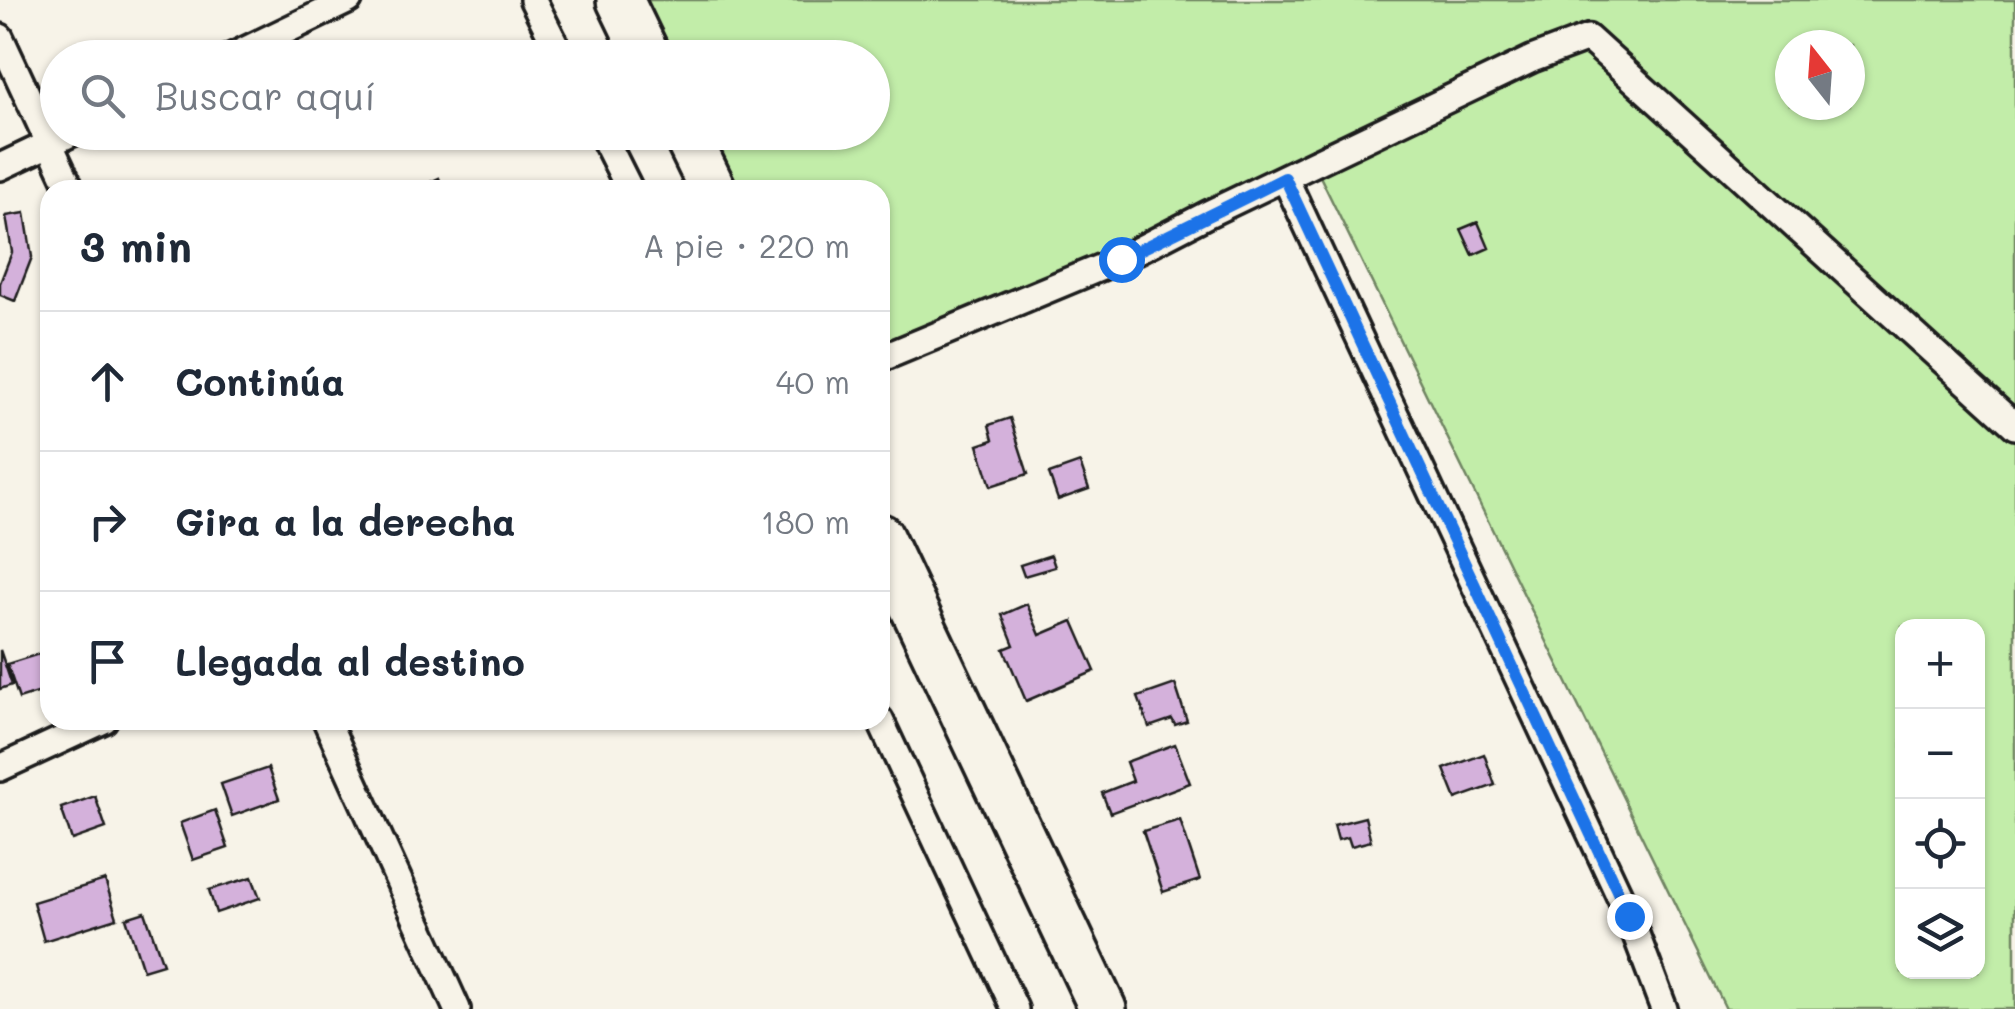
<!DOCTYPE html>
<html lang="es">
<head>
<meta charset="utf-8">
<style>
	body { margin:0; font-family:Mali,sans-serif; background:#f2f2f3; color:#1f2937 }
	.controls { position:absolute; right:30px; bottom:30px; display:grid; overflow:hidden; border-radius:20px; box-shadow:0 2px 8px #0004 }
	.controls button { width:90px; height:90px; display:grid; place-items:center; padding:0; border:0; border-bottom:2px solid #e0e1e3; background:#fff; color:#1f2937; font:50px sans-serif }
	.compass { position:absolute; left:1775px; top:30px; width:90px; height:90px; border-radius:50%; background:#fff; box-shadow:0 2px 8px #0004; rotate:343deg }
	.stop { position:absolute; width:30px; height:30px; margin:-22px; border:8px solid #1a73e8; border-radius:50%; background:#fff }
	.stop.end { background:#1a73e8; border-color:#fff; box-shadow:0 2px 10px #0008 }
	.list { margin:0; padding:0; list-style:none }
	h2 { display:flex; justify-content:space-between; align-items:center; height:130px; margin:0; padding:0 40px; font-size:42px }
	h2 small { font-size:32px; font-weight:400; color:#747a83 }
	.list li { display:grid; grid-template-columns:65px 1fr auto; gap:30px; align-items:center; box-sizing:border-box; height:140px; padding:0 40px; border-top:2px solid #e0e1e3 }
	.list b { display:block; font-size:38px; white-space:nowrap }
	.list em { font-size:32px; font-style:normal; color:#747a83 }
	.icon { flex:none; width:55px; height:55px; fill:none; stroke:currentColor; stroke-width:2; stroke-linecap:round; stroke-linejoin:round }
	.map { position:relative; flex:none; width:2015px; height:1009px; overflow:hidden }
	.search { position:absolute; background:#fff; box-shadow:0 2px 8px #0004; left:40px; top:40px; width:850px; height:110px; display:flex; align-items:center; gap:25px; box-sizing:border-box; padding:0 35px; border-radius:55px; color:#747a83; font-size:38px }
	.panel { position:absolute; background:#fff; box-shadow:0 2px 8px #0004; left:40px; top:180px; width:850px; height:550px; border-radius:30px }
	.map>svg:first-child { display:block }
	.green { fill:#c2eda9; stroke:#6f8462; stroke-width:2.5; fill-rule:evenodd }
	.building { fill:#d4b1db; stroke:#1c1c1c; stroke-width:2.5 }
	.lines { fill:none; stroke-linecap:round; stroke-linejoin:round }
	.street-casing { stroke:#1c1c1c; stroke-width:32 }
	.highway-casing { stroke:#1c1c1c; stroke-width:52 }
	.street { stroke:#f7f3e8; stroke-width:25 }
	.highway { stroke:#f7f3e8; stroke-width:45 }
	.route { stroke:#1a73e8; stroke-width:12 }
</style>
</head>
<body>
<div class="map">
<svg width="2015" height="1009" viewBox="0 0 2015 1009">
	<rect width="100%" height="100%" fill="#f7f3e8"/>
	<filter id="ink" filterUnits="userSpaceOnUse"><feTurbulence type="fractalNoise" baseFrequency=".01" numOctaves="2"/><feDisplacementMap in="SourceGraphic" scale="20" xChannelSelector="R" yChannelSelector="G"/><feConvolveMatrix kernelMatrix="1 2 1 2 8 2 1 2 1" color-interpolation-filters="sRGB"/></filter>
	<g filter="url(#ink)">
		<path class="green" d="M620 0H2015V1009H1726L1314 164 880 359V190H713L685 133 872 132V58L648 57ZM1790 45H1850V105H1790ZM1902 626H1978V972H1902Z"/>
		<path class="building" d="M439 178 444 190H414Z
			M25 213 32 257 15 301 0 295V283L12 252 6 216Z
			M1478 222 1489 248 1473 255 1461 229Z
			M1010 418 1028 474 991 486 978 445 993 440 989 425Z
			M1080 463 1089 489 1058 500 1049 474Z
			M1051 555 1055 567 1024 576 1020 565Z
			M1027 604 1040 635 1073 621 1095 671 1026 701 1004 649 1014 645 1002 615Z
			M0 650 12 685 0 689Z
			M39 654 50 689 19 699 7 664Z
			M1175 684 1187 721 1175 725 1172 719 1149 727 1138 697Z
			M1175 744 1190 783 1110 813 1102 793 1133 781 1126 762Z
			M1484 754 1495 785 1456 799 1444 769Z
			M268 768 279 799 232 816 221 784Z
			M95 796 106 828 72 840 61 808Z
			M215 810 228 848 193 860 180 823Z
			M1365 817 1371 841 1351 846 1348 837 1338 840 1334 825Z
			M1180 820 1200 880 1163 892 1143 831Z
			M252 877 260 898 216 913 209 890Z
			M105 880 117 918 44 941 33 902Z
			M145 912 163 964 143 970 126 918Z"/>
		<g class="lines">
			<g class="street-casing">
				<path id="street" d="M533 0 562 58
					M0 37 71 190
					M229 58 349 0
					M601 132 630 190
					M0 167 74 132
					M1285 178 1629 916 1664 1009
					M880 359 1121 259 1208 214 1532 59 1588 38 2015 426
					M326 720 457 1009
					M880 720 1015 1009
					M0 768 104 720"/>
			</g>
			<g class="highway-casing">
				<path id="highway" d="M620 0 648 58
					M685 132 713 190
					M880 537 1103 1009"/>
			</g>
			<use href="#street" class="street"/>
			<use href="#highway" class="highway"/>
		</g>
	</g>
	<g class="lines" filter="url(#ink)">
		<path class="route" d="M1121 259 1285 178 1629 916"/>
	</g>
</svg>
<div class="controls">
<button>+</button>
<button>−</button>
<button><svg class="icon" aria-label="locate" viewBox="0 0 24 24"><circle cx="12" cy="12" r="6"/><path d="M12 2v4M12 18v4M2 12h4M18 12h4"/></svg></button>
<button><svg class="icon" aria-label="layers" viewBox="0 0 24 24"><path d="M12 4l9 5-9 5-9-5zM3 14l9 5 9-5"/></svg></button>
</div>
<svg class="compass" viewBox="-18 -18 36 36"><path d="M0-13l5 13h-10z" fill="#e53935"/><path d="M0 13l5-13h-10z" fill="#747a83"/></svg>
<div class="stop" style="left:1121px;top:259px"></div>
<div class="stop end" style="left:1629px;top:916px"></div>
<div class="search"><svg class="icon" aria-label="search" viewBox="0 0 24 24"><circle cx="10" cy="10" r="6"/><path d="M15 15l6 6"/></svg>Buscar aquí</div>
<section class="panel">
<h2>3 min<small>A pie · 220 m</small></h2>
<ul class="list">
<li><svg class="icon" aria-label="ahead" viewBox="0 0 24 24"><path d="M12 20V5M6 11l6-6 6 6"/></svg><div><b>Continúa</b></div><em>40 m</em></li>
<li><svg class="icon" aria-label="right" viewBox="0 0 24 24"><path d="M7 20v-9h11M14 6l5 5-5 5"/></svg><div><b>Gira a la derecha</b></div><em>180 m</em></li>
<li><svg class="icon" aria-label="arrive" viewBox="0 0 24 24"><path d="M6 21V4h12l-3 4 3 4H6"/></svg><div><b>Llegada al destino</b></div></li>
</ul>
</section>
</div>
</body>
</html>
